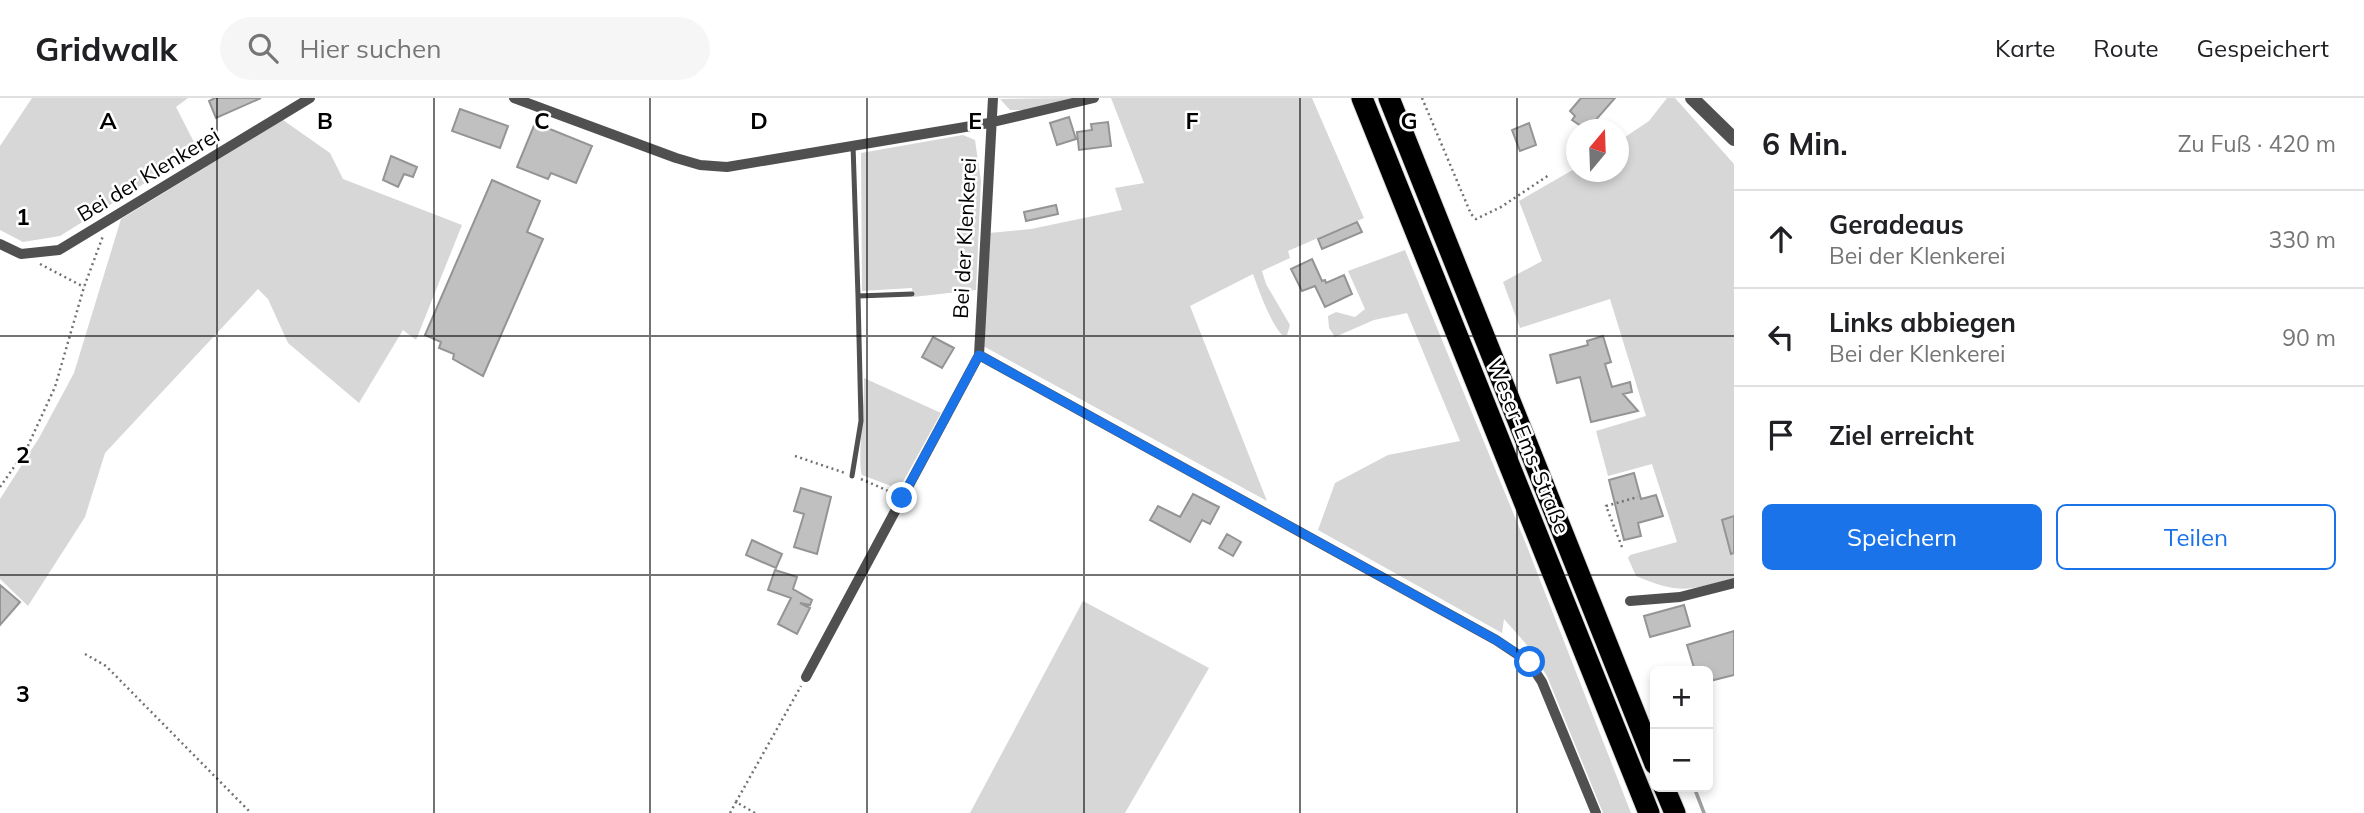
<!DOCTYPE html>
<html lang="de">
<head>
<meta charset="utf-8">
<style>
	body { margin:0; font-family:Mulish,sans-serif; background:#f6f6f6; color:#202124 }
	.controls { position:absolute; right:21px; bottom:21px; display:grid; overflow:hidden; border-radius:10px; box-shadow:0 4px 10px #0003 }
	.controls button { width:63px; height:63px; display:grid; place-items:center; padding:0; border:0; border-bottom:2px solid #e0e0e0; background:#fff; color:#202124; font:35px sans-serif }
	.compass { position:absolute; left:1566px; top:21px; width:63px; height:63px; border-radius:50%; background:#fff; box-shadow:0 4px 10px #0003; rotate:19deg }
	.stop { position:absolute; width:21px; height:21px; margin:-16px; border:5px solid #1a73e8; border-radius:50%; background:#fff }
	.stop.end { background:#1a73e8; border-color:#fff; box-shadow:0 2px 7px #0008 }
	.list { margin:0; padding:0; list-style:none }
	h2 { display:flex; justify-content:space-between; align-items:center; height:91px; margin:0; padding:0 28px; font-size:30px }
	h2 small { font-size:23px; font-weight:400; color:#757577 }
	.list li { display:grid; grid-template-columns:46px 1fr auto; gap:21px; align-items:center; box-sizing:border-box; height:98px; padding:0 28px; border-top:2px solid #e0e0e0 }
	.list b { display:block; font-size:26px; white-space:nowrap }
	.list p { margin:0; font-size:23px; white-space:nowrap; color:#757577 }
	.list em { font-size:23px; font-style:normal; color:#757577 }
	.actions { display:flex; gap:14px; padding:21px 28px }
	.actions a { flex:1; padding:16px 0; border:2px solid #1a73e8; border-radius:10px; text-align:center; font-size:24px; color:#1a73e8 }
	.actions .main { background:#1a73e8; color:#fff }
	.icon { flex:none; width:38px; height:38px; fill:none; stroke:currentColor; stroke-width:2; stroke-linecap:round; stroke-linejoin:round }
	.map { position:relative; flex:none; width:1734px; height:715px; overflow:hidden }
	header { display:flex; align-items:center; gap:42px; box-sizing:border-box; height:98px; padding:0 35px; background:#fff; border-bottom:2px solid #e0e0e0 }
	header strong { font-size:33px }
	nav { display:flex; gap:38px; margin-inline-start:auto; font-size:24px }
	.search { width:490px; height:63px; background:#f6f6f6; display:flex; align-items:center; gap:18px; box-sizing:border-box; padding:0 24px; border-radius:38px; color:#757577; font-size:26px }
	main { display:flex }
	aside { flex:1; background:#fff }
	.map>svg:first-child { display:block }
	.green { fill:#d7d7d7 }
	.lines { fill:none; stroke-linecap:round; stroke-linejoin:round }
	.stream { stroke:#9e9e9e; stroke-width:3.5 }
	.building { fill:#c0c0c0; stroke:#949494; stroke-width:2 }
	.motorway-casing { stroke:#dbdbdb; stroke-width:23 }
	.path { stroke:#727272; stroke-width:2.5; stroke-dasharray:2 3.5; stroke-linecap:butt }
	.service { stroke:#505050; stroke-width:5 }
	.minor { stroke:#505050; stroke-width:10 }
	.tertiary { stroke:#505050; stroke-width:14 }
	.motorway { stroke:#000; stroke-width:21 }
	.route { stroke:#1a73e8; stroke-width:9 }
	.grid { fill:none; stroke:#000; stroke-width:2; stroke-opacity:0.55 }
	.labels { text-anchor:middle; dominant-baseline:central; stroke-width:5; stroke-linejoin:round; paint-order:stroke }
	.street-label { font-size:21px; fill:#000; stroke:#fff }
	.grid-label { font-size:23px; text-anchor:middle; font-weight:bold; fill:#000; stroke:#fff; stroke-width:5; stroke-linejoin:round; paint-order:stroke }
</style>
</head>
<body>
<header>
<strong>Gridwalk</strong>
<div class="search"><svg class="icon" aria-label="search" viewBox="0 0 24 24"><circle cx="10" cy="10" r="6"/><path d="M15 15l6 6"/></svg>Hier suchen</div>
<nav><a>Karte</a><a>Route</a><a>Gespeichert</a></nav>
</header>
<main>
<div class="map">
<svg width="1734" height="715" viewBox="0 0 1734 715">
	<rect width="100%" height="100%" fill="#fff"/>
	<path class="green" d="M32 0H188L176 9 198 52 60 138 23 144 0 132V48Z
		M1076 0 1025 12H1010L1000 1Z
		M1111 0H1312L1364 120 1288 153 1290 160 1262 173 1266 186 1290 227 1287 237H1282C1270 224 1259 193 1253 176L1190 208 1267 403 983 248 989 135 1031 131 1122 112 1115 90 1144 85Z
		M1667 0H1675L1734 66V480C1689 492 1681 497 1636 478L1628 460 1630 457 1677 444 1652 366 1608 378 1596 333 1646 318 1610 201 1520 230 1503 184 1542 163 1519 103 1576 70V74H1618L1619 43 1649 23Z
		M283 22 330 55 343 81 462 127 416 242 403 232 359 305 288 245 268 201 258 191 105 355 85 419 28 508 0 481V401L39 340 74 275 121 121Z
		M963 37 975 42 981 83 976 192 913 199 912 190 862 193 861 55Z
		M1405 152 1526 446 1631 715H1603L1547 578 1526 546 1504 521 1502 535 1318 432 1335 385 1388 357 1460 343 1407 215 1374 222 1335 239 1329 230 1328 218 1336 214 1355 219 1365 211 1348 173Z
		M864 280 941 315 899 391 862 377C857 367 865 299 864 280Z
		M1083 503 1209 570 1125 715H970Z"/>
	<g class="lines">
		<path class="stream" d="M1694 689 1704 715"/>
	</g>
	<path class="building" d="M215 0H261L216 20 209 3Z
		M1581 0H1615L1587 32 1572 22 1575 18 1570 13Z
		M460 11 508 28 500 50 452 33Z
		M1069 19 1076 41 1057 47 1050 25Z
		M1108 24 1111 48 1079 52 1077 34 1092 32 1091 26Z
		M535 25 592 48 576 85 551 75 548 81 517 69Z
		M1529 25 1536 47 1520 53 1512 32Z
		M391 58 417 69 413 79 404 76 398 89 383 82Z
		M492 82 540 103 527 134 543 141 483 278 453 261 454 256 439 250 441 244 425 237Z
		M1056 107 1058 116 1026 123 1024 114Z
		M1357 124 1362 134 1322 151 1318 141Z
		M1312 161 1322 183 1325 182 1326 185 1344 177 1352 196 1325 209 1315 188 1302 193 1291 171Z
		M1603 238 1611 264 1605 266 1612 289 1630 284 1632 294 1623 296 1638 313 1591 324 1580 279 1557 285 1550 257 1588 247 1587 243Z
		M933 239 954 250 942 270 922 259Z
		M1634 375 1641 401 1656 397 1663 418 1638 425 1641 438 1624 442 1609 382Z
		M801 390 831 399 817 456 794 449 804 416 794 413Z
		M1193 396 1219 409 1210 426 1202 422 1190 444 1150 422 1158 408 1180 419Z
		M1734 418V455L1731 456 1722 422Z
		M1227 436 1241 444 1233 458 1219 450Z
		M752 442 782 456 776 470 746 457Z
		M775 472 797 479 793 491 812 502 810 507 800 505 810 510 797 536 778 526 791 500 768 492Z
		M0 487 20 504 0 527Z
		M1684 507 1690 528 1650 539 1644 518Z
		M1734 533V577L1710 583 1708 573H1695L1687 547Z"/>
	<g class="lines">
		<g class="motorway-casing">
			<path id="motorway" d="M1362 0 1649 715
				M1389 0 1655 666
				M1664 689 1675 715"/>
		</g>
		<path class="path" d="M1422 0 1471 116 1476 121 1501 109 1549 77
			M40 166 84 189
			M795 358 845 375
			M861 381 893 395
			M0 389 26 352 55 289 84 189 103 138
			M1622 449 1606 408 1638 399
			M85 556 106 568 251 715
			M730 715 736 704
			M755 715 736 704 801 588"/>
		<path class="service" d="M853 47 858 198 912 196
			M852 378 861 323 858 198"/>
		<path class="minor" d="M514 0 676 60 700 67 727 69 989 25 1094 0
			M0 146 21 156 59 152 310 0
			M979 257 1496 542 1529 564 1542 584 1596 715
			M1630 503 1680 499 1734 485
			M806 579 979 257 993 0"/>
		<path class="tertiary" d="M1692 0 1734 41"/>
		<use href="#motorway" class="motorway"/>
	</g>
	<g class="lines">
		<path class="route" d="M902 400 979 257 1496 542 1530 564"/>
	</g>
	<path class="grid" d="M217 0V715M434 0V715M650 0V715M867 0V715M1084 0V715M1300 0V715M1517 0V715M0 238H1734M0 477H1734"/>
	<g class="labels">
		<g class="street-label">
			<text transform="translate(148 76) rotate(-31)">Bei der Klenkerei</text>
			<text transform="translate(964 140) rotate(-87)">Bei der Klenkerei</text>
			<text transform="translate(1529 348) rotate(68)">Weser-Ems-Straße</text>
		</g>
	</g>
	<g class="grid-label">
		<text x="108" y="31">A</text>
		<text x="325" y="31">B</text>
		<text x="542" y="31">C</text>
		<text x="759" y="31">D</text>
		<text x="975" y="31">E</text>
		<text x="1192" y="31">F</text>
		<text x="1409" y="31">G</text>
		<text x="23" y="127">1</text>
		<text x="23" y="365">2</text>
		<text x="23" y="604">3</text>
	</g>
</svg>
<div class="controls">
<button>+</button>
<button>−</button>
</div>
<svg class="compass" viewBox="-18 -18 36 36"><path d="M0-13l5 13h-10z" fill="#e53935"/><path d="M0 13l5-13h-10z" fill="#757577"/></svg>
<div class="stop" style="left:1530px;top:564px"></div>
<div class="stop end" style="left:902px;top:400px"></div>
</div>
<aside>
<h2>6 Min.<small>Zu Fuß · 420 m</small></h2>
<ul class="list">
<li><svg class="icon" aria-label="ahead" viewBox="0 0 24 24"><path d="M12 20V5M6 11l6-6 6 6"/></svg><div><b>Geradeaus</b><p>Bei der Klenkerei</p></div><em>330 m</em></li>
<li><svg class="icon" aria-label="left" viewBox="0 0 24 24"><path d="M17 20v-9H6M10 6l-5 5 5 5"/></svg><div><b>Links abbiegen</b><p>Bei der Klenkerei</p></div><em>90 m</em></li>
<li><svg class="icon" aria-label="arrive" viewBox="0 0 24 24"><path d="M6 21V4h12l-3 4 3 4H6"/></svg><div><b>Ziel erreicht</b></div></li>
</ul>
<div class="actions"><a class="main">Speichern</a><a>Teilen</a></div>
</aside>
</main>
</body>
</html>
